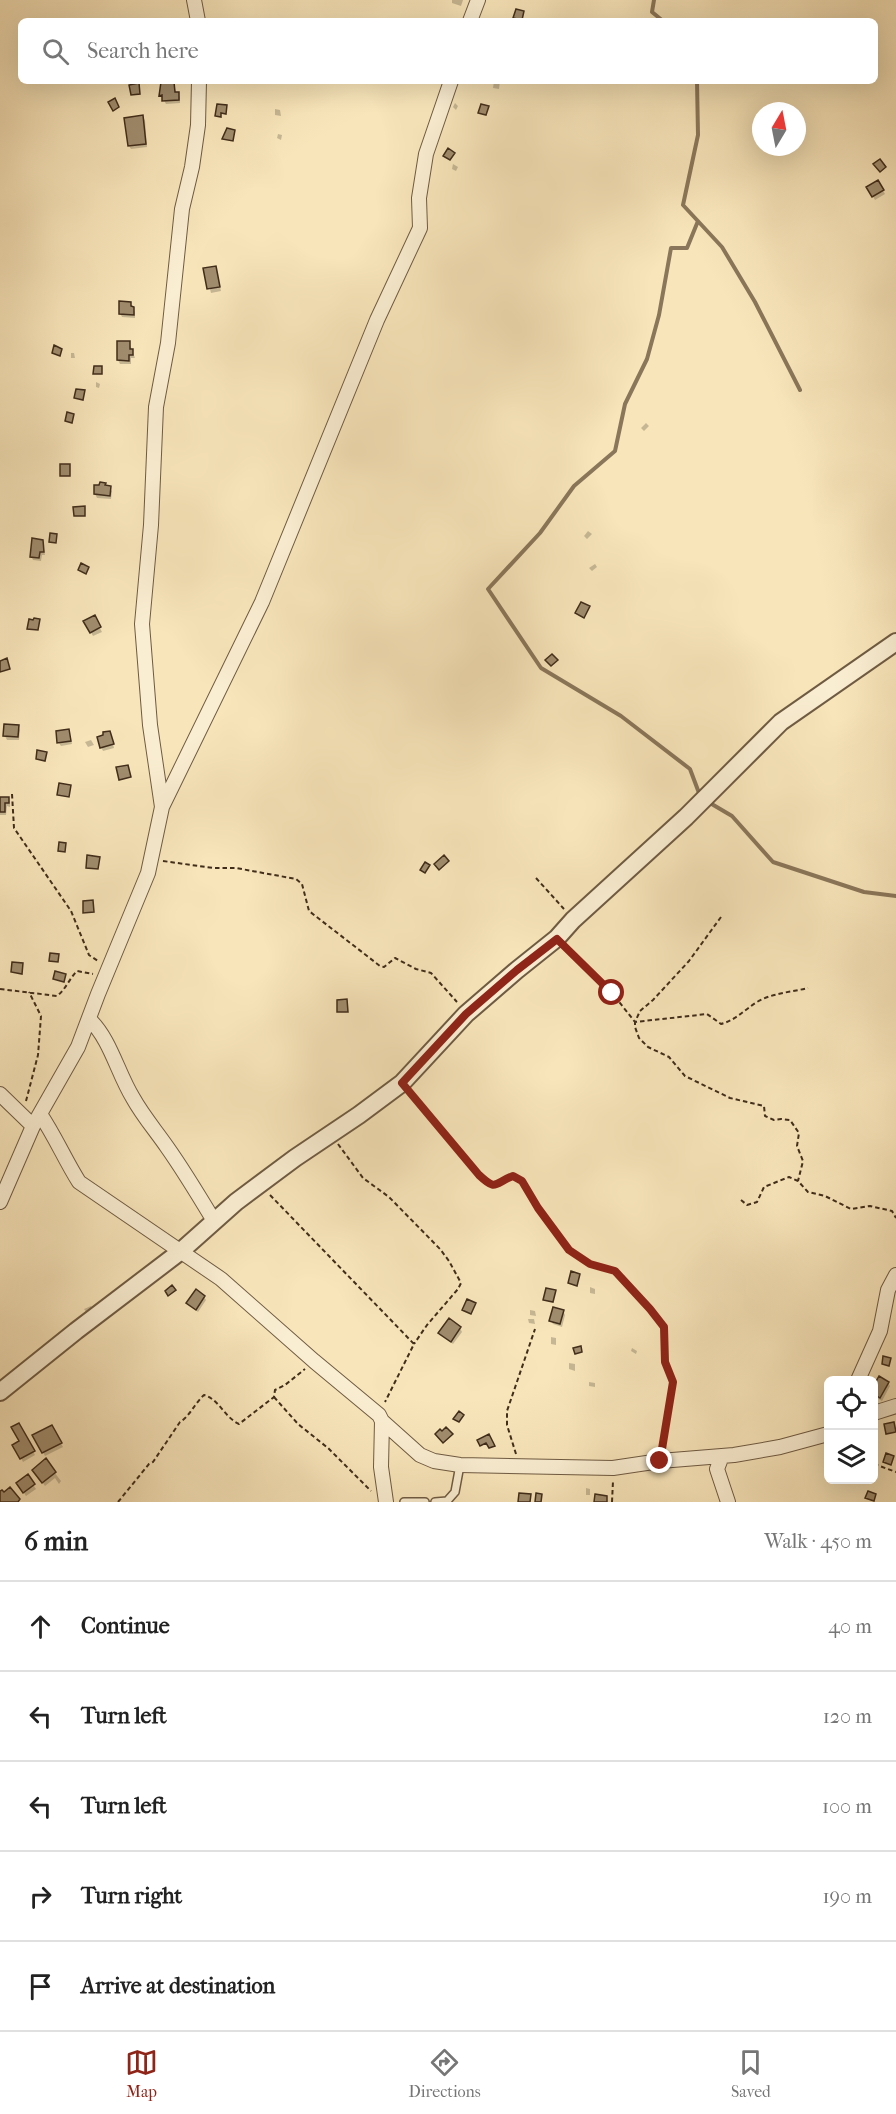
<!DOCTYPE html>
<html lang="en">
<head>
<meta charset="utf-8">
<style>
	body { margin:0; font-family:"IM FELL French Canon",serif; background:#f2f2f2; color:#222 }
	.controls { position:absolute; right:18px; bottom:18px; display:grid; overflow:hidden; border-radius:9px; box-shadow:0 6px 24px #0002 }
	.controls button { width:54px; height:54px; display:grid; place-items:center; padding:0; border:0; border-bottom:2px solid #e0e0e0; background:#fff; color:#222; font:30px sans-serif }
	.compass { position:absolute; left:752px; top:102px; width:54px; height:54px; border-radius:50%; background:#fff; box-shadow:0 6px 24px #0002; rotate:10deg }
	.stop { position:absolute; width:18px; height:18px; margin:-14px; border:4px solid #8f2418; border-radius:50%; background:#fff }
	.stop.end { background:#8f2418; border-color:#fff; box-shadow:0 2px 6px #0008 }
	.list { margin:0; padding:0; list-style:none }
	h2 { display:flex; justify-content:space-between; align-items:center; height:78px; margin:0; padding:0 24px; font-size:26px }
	h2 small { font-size:20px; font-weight:400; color:#767676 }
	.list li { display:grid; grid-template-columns:39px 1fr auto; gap:18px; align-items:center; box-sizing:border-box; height:90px; padding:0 24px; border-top:2px solid #e0e0e0 }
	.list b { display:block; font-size:22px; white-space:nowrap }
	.list em { font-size:20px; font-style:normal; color:#767676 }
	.icon { flex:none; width:33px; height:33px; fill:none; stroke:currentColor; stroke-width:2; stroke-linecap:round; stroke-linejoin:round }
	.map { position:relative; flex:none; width:896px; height:1502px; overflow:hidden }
	.search { position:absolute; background:#fff; box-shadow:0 6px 24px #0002; left:18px; right:18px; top:18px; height:66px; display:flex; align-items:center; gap:15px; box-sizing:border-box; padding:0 21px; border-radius:9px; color:#767676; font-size:22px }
	.sheet { height:528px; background:#fff }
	nav { display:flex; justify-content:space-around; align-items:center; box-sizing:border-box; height:84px; border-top:2px solid #e0e0e0; background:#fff; font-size:16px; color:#767676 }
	nav a { display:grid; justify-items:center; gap:3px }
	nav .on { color:#8f2418 }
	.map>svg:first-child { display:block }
	.shadow { fill:#0003 }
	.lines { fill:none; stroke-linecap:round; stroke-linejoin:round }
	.stream { stroke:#8a765a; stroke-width:4 }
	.building { fill:#a08d6e; stroke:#412d1b; stroke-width:1.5 }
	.service-casing { stroke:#6f5b43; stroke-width:10 }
	.minor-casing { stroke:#6f5b43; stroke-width:16 }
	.tertiary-casing { stroke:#6f5b43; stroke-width:20 }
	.path { stroke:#412d1b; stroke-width:2; stroke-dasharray:4.5 3; stroke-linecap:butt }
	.service { stroke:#faeed2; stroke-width:7 }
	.minor { stroke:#faeed2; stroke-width:14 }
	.tertiary { stroke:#faeed2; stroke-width:16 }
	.route { stroke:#8f2418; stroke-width:8 }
</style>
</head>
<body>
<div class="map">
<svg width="896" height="1502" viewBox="0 0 896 1502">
	<rect width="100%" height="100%" fill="#f8e5ba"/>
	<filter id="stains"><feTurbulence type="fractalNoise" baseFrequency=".00333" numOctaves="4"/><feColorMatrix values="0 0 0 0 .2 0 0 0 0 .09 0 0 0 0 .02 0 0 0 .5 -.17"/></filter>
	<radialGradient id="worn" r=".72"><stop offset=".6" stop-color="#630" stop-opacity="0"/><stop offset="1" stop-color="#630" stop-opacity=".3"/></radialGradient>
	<path class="shadow" d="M452 0H463L461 6 452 3Z
		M494 81H500L499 89 493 88Z
		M174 83 176 93 180 97V103L166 104 161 95Z
		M455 103 458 106 456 110 453 107Z
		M275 109 280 110 281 116 275 115Z
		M142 117 145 120 147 147 131 149 129 146Z
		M278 134 282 135 281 140 277 138Z
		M453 164 458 167 456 171 452 169Z
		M878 182 885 194 875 200 868 188Z
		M215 267 221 291 211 293 205 269Z
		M130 303 135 312V318L122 317 120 313Z
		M129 342 135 358H131V364H120L118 360Z
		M71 353H74L75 358H71Z
		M96 382 100 384 99 388 96 387Z
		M646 423 649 426 644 431 641 428Z
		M105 484 112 491 111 499 97 498 95 494Z
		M588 531 592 534 587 539 584 536Z
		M42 541 45 555H42L41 561 33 560 31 556Z
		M595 564 597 567 592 571 589 568Z
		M94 617 102 632 93 636 85 622Z
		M18 726 20 730 19 740H7L5 736Z
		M69 731 72 744 61 746 59 743Z
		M111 736 114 748 103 751 101 747Z
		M91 740 94 745 88 747 85 742Z
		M0 798 8 799 10 802V807L7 806 6 815H0Z
		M590 1287 595 1289V1294L590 1293Z
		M204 1297 206 1300 198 1312 188 1303Z
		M91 1306 93 1309 87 1313 84 1309Z
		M530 1310 535 1311 536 1316 530 1315Z
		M563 1311 565 1315 562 1327 553 1324 551 1321Z
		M528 1319H534L535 1324 529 1323Z
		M460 1328 462 1332 453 1344 440 1333Z
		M551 1337 556 1338V1345L551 1344Z
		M632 1348 637 1351 636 1354 631 1351Z
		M569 1363 575 1364V1371L569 1369Z
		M879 1378 888 1383 890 1386 882 1401 874 1396V1388Z
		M589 1382 595 1383V1387L589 1386Z
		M19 1425 35 1455 23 1462 14 1445 21 1442Z
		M52 1427 63 1447 45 1456 34 1436Z
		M45 1460 61 1481 59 1484 55 1478 45 1486 36 1474Z
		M27 1476 36 1489 26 1496 20 1487Z
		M586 1488 590 1489V1495H586Z"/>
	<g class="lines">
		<path class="stream" d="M654 0 652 12 663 21
			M697 81 698 135 683 205 722 247 755 302 800 390
			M698 221 687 248H671L659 315 647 359 625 404 615 451 574 486 540 533 488 589 541 668 621 716 690 769 699 793
			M710 803 732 816 773 862 864 892 896 896"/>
	</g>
	<path class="building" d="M516 9 524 11 522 20 513 18Z
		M161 82H174L175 92H179V100L162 101V95L159 96Z
		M139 83 140 94 131 95 129 85Z
		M115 98 119 107 113 111 108 102Z
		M217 104 227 105 226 114 221 113V117L215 116Z
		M481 104 489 106 486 115 478 113Z
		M143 115 146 144 128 146 124 118Z
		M227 128 235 130 233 141 222 139Z
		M448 148 455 153 450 160 443 156Z
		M880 159 886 167 880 172 873 164Z
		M878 180 884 190 872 197 866 187Z
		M216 266 220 287 207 289 203 268Z
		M119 301 131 302V306L134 307V315L119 314Z
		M117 341H130V349H133V355H129V361L117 360Z
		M54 345 62 349 60 356 52 353Z
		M94 366H102V374H93Z
		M76 389 85 390 83 400 74 398Z
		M67 412 74 414 72 423 65 421Z
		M60 464H70V476H60Z
		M100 482 106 483 105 485 111 486 110 496 94 494V485H99Z
		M85 506V516H74L73 507Z
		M50 533 57 534 56 543 49 542Z
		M32 538 43 540 44 552H40L39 558 30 557Z
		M81 563 89 567 86 574 78 570Z
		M581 602 590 606 584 618 575 613Z
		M95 615 101 627 90 633 83 621Z
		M34 618 40 619 38 630 27 629 29 619 33 620Z
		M552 654 558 660 551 666 545 660Z
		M7 658 10 669 0 672V661Z
		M4 724 19 725 18 737 3 736Z
		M69 729 71 741 57 743 56 731Z
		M110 731 114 744 100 748 97 737 103 735V732Z
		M37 750 47 752 45 761 36 759Z
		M128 765 131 777 119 780 116 767Z
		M59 783 71 785 69 797 57 795Z
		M0 797H9V803H5V812H0Z
		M59 842 66 843 65 852 58 851Z
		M87 855 100 857 98 869 86 868Z
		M444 855 449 861 439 870 434 864Z
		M425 862 430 865 425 873 420 870Z
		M93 900 94 912 83 913V901Z
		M50 953 59 954 58 962 49 961Z
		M12 962 23 963 22 974 11 972Z
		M55 971 66 974 64 982 53 979Z
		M347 999 348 1012H337V1000Z
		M571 1271 580 1274 577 1286 568 1283Z
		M172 1285 176 1290 168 1296 165 1291Z
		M546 1288 556 1290 553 1302 543 1300Z
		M196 1289 205 1296 196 1310 186 1303Z
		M467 1299 476 1303 471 1314 462 1310Z
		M553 1307 564 1310 560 1324 549 1321Z
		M449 1318 461 1327 451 1342 438 1333Z
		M581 1346 582 1352 575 1354 573 1348Z
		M883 1356 891 1358 889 1366 882 1364Z
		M879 1376 889 1382 880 1398 874 1394V1385Z
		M459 1411 464 1415 459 1422 453 1419Z
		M894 1422 896 1432 886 1434 884 1424Z
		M19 1423 35 1451 20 1459 12 1445 19 1441 11 1427Z
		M52 1425 62 1443 42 1453 32 1435Z
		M446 1427 453 1434 443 1443 435 1434 440 1429 442 1431Z
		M489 1434 495 1446 489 1448 486 1443 480 1446 477 1440Z
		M886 1453 894 1456 891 1465 883 1462Z
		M46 1458 56 1472 42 1483 32 1470Z
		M28 1474 35 1484 23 1493 16 1483Z
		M10 1487 20 1499 18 1502H0V1491L2 1490 4 1492Z
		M868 1491 876 1494 874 1501 865 1498Z
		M519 1493 531 1494 530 1502H518Z
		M536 1493 542 1494 541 1502H535Z
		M595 1494 607 1496V1502H594Z"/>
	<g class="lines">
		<g class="service-casing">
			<path id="service" d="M404 1502H425
				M435 1502 447 1501 455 1492 460 1465"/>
		</g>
		<g class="minor-casing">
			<path id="minor" d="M194 0 198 21
				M470 21 478 0
				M162 807 150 725 142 624 151 525 156 407 168 343 182 209 192 167 198 125 199 81
				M89 1019C111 1040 117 1072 133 1098 143 1116 156 1131 167 1147 184 1171 199 1196 214 1221
				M0 1094 33 1126
				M40 1114C55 1136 65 1160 79 1182L221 1279 314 1361 379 1415 382 1421 420 1455 434 1461 460 1465 613 1468 660 1461 734 1455 780 1447 828 1434
				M0 1202 33 1126 78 1047 98 994 148 873 162 807 262 602 377 320 420 228 419 198 426 154 451 81
				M858 1380 880 1331 888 1290 896 1275
				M874 1413 896 1406
				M382 1421 381 1467 386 1502
				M722 1456 717 1469 728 1502"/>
		</g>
		<g class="tertiary-casing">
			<path id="tertiary" d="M0 1392 76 1331 181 1251 236 1202 295 1158 359 1115 402 1083 466 1014 517 970 557 938 573 920 686 817 781 722 896 642"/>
		</g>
		<path class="path" d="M12 794 14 828 71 911 89 955 98 961
			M163 861 213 868H236L296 879 302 884 309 911 380 966 384 967 395 958 416 969 431 973 457 1002
			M536 878 564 909
			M721 917 689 961 653 1000 640 1011 635 1022V1027L639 1038 648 1047 669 1057 685 1076 730 1098 764 1106 765 1116 774 1120 781 1119 790 1120 799 1133 797 1146 803 1161 798 1181
			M567 949 612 993 635 1022 707 1014 721 1024C736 1020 744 1010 757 1002 772 993 792 992 808 988
			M0 989 57 996C66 989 69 979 77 971L93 974
			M411 1094 479 1175 490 1186H496L505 1179 513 1176 522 1181 538 1208 569 1250 590 1264 615 1271 650 1309 664 1327 665 1362 673 1382 662 1447
			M26 1101 38 1055 41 1016 29 992
			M338 1144 363 1178 389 1197 440 1249 449 1261 461 1283 458 1289 427 1325 414 1344
			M270 1195 414 1344 385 1402
			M741 1200 747 1205 757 1202 764 1187 789 1177 798 1181 808 1192 825 1196 851 1209 870 1206 892 1211 896 1218
			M274 1397 298 1424 328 1448 371 1491
			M826 1448 828 1458
			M516 1454 507 1425V1411L535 1329
			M874 1464 896 1472
			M118 1502 149 1464 153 1462 180 1422C190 1416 195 1403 204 1395 220 1400 224 1417 239 1424L274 1397 275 1390 285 1385 305 1369
			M612 1502 613 1481"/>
		<use href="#service" class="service"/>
		<use href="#minor" class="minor"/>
		<use href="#tertiary" class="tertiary"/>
	</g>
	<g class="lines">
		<path class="route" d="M612 993 557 939 517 970 466 1014 402 1083 479 1175C497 1192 494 1183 513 1176L522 1181 538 1208 569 1250 590 1264 615 1271 650 1309 664 1327 665 1362 673 1382 660 1461"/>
	</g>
	<rect width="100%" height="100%" filter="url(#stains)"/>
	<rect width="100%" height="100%" fill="url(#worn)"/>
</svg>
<div class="controls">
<button><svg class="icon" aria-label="locate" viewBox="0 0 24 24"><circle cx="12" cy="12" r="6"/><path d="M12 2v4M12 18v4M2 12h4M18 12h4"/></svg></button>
<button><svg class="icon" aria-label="layers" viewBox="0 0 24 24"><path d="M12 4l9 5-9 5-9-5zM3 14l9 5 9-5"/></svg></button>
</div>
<svg class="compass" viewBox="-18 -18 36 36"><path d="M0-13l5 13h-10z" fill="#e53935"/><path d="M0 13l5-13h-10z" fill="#767676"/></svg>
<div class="stop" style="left:612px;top:993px"></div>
<div class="stop end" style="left:660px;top:1461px"></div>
<div class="search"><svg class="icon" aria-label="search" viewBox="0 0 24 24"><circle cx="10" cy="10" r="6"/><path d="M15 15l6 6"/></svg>Search here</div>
</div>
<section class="sheet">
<h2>6 min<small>Walk · 450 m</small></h2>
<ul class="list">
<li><svg class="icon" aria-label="ahead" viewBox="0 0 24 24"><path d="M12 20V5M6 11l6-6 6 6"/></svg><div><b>Continue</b></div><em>40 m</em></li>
<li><svg class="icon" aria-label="left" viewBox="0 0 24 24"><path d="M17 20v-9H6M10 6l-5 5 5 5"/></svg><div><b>Turn left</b></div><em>120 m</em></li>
<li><svg class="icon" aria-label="left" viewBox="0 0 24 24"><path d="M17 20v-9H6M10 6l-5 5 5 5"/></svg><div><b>Turn left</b></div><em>100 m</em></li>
<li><svg class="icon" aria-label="right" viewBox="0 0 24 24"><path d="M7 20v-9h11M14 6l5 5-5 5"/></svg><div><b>Turn right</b></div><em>190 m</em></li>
<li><svg class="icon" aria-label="arrive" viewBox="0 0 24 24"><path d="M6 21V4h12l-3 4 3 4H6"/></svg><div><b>Arrive at destination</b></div></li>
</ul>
</section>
<nav>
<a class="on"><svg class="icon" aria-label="map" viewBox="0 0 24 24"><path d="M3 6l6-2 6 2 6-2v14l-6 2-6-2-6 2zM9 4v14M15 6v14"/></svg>Map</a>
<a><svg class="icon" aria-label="directions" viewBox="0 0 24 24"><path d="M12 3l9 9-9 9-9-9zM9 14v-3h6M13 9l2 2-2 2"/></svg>Directions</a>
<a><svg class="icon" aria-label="saved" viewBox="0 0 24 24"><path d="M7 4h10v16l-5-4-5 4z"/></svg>Saved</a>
</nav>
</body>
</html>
